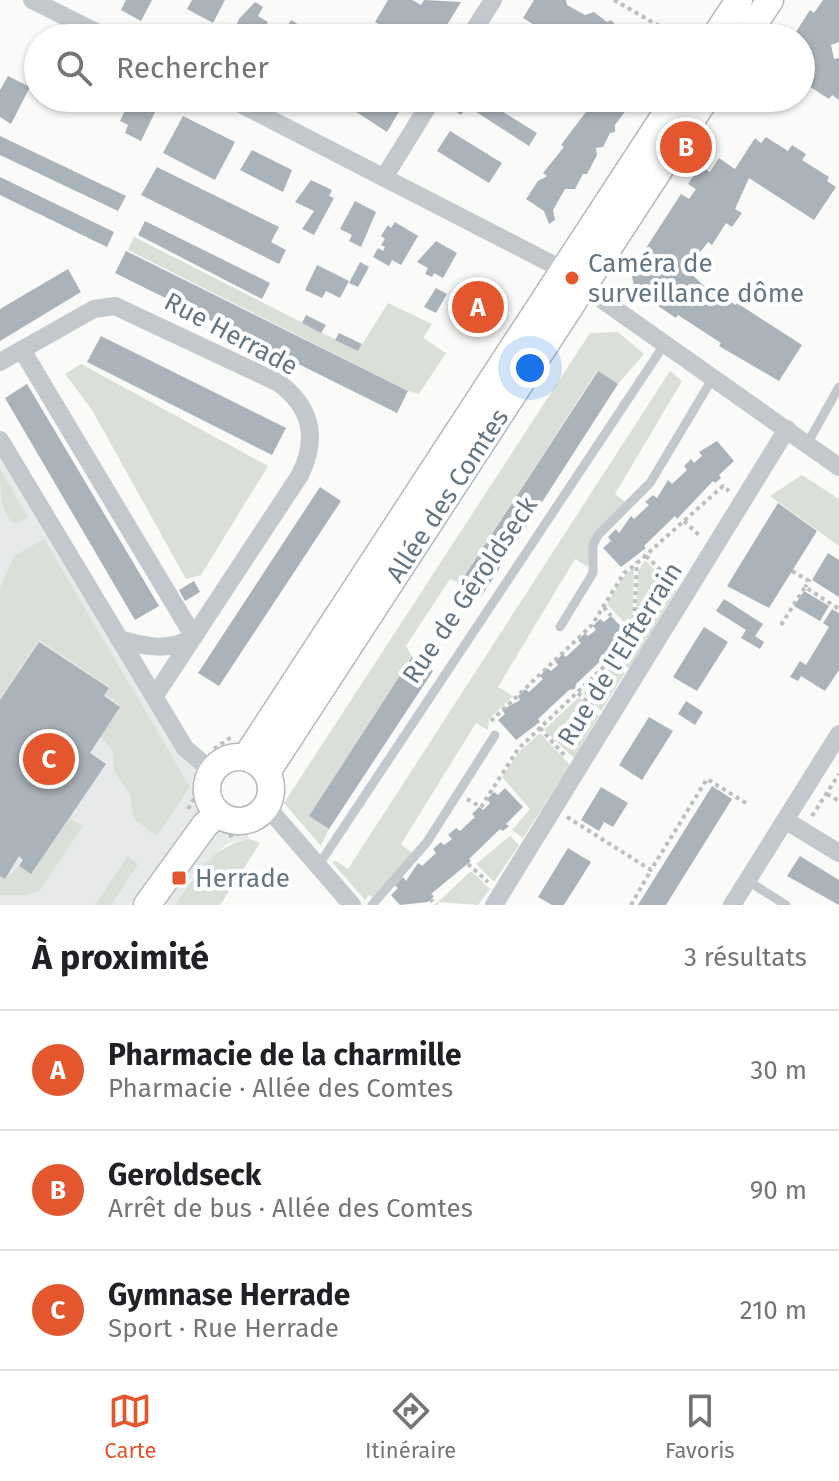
<!DOCTYPE html>
<html lang="fr">
<head>
<meta charset="utf-8">
<style>
	body { margin:0; font-family:"Fira Sans",sans-serif; background:#f2f2f2; color:#202124 }
	.you { position:absolute; left:530px; top:368px; width:28px; height:28px; margin:-20px; border:6px solid #fff; border-radius:50%; background:#1a73e8; box-shadow:0 0 0 12px #1a73e833 }
	.badge { display:grid; place-items:center; width:52px; height:52px; border-radius:50%; background:#e4572e; color:#fff; font-size:26px; font-weight:700 }
	.pin { position:absolute; translate:-50% -50%; border:4px solid #fff; box-shadow:0 2px 8px #0006 }
	.list { margin:0; padding:0; list-style:none }
	h2 { display:flex; justify-content:space-between; align-items:center; height:104px; margin:0; padding:0 32px; font-size:34px }
	h2 small { font-size:26px; font-weight:400; color:#757577 }
	.list li { display:grid; grid-template-columns:52px 1fr auto; gap:24px; align-items:center; box-sizing:border-box; height:120px; padding:0 32px; border-top:2px solid #e0e0e0 }
	.list b { display:block; font-size:30px; white-space:nowrap }
	.list p { margin:0; font-size:26px; white-space:nowrap; color:#757577 }
	.list em { font-size:26px; font-style:normal; color:#757577 }
	.icon { flex:none; width:44px; height:44px; fill:none; stroke:currentColor; stroke-width:2; stroke-linecap:round; stroke-linejoin:round }
	.map { position:relative; flex:none; width:839px; height:905px; overflow:hidden }
	.search { position:absolute; background:#fff; box-shadow:0 2px 6px #0004; left:24px; right:24px; top:24px; height:88px; display:flex; align-items:center; gap:20px; box-sizing:border-box; padding:0 28px; border-radius:44px; color:#757577; font-size:30px }
	.sheet { height:464px; background:#fff }
	nav { display:flex; justify-content:space-around; align-items:center; box-sizing:border-box; height:112px; border-top:2px solid #e0e0e0; background:#fff; font-size:22px; color:#757577 }
	nav a { display:grid; justify-items:center; gap:4px }
	nav .on { color:#e4572e }
	.map>svg:first-child { display:block }
	.built { fill:#e8e9e9 }
	.green { fill:#dadfd7 }
	.building { fill:#aab3b9 }
	.lines { fill:none; stroke-linecap:round; stroke-linejoin:round }
	.secondary-casing { stroke:#b3babf; stroke-width:29 }
	.path { stroke:#bbbfc2; stroke-width:4; stroke-dasharray:4 4; stroke-linecap:butt }
	.lane { stroke:#c3c8cc; stroke-width:9 }
	.street { stroke:#c3c8cc; stroke-width:18 }
	.secondary { stroke:#fff; stroke-width:26 }
	.poi-dot { fill:#e4572e; stroke:#fff; stroke-width:3 }
	.labels { text-anchor:middle; dominant-baseline:central; stroke-width:8; stroke-linejoin:round; paint-order:stroke }
	.poi-label { font-size:26px; fill:#657683; stroke:#fff; text-anchor:start }
	.street-label { font-size:26px; fill:#657683; stroke:#fff }
</style>
</head>
<body>
<div class="map">
<svg width="839" height="905" viewBox="0 0 839 905">
	<rect width="100%" height="100%" fill="#fafaf8"/>
	<path class="built" d="M0 452 250 839 228 843 194 874 175 905H0Z"/>
	<path class="green" d="M134 237 358 351 388 303 432 324 423 338 446 353 419 394 408 391 128 250Z
		M618 332 644 354 618 384 597 371 460 583 450 579 406 646 412 657 309 816 329 829 321 846 284 803 590 333Z
		M81 364 268 466 201 575 186 579 92 410 65 374Z
		M670 371 682 381 615 494 626 503 592 537 588 567 575 559 498 687 513 696 489 719 488 730 476 723 401 844 412 853 373 898 369 895 365 900 332 862 336 861 348 869Z
		M0 469 28 517 15 524C0 515 0 489 0 469Z
		M802 475 839 499V546L770 496Z
		M44 539 190 787 157 836 134 819 130 794 114 772 113 751 100 736 121 706 106 695 110 687 39 640 0 698V588L14 556Z
		M645 560 676 591 629 669 618 657 635 640 638 572Z
		M634 568 632 631 607 604 626 573Z
		M615 664 625 673 601 711 583 693Z
		M579 697 599 716 574 758 544 730Z
		M540 733 570 765 523 838 512 830 530 809 502 777 519 752Z
		M70 818 83 826 39 891 26 895H0V876L5 879 19 866 31 874Z
		M510 836 519 845 494 882 476 864Z
		M250 839 260 843 220 905H175C194 875 213 845 250 839Z
		M128 856 138 864 111 905H95Z
		M471 871 490 889 478 905 438 902Z"/>
	<path class="building" d="M126 0H152L141 21 121 10Z
		M192 0H225L213 23 187 9Z
		M388 0H412L421 5 424 0 461 2 439 38H403L375 22Z
		M534 0H566L567 5 585 15 594 12 607 22 611 20 627 38H556L523 18Z
		M823 0H839V42L831 45 834 59 839 58V100L832 95 829 99 801 81V38H792L810 10 814 13Z
		M255 2 263 7 258 16 268 22 259 38H230L239 19Z
		M291 20 314 34 312 38H280Z
		M8 76 30 87 11 124 0 117V90Z
		M68 98H103L98 110 79 101 75 107 66 102Z
		M131 98H147L159 104 141 141 125 133 128 125 120 121Z
		M335 98H407L387 132Z
		M453 98H486L489 103 537 133 529 146 467 106 461 115 455 111 460 102Z
		M591 98H635L615 125V132L610 133 603 147 596 148 597 155 587 174H583L575 189H565L553 210 555 220 549 224 544 211 526 199 538 181 547 176 543 173 564 147 561 145 592 104 588 102Z
		M183 116 235 142 215 180 163 153Z
		M450 131 502 163 489 183 437 151Z
		M0 136 126 196 118 211 0 155Z
		M766 137 788 151 792 145 806 154 802 160 829 177 827 181 836 187 814 220 749 178 735 209 742 213 732 227 726 223 712 245 708 242 687 270 719 300 721 296 736 305 737 303 802 345 779 381 719 346 721 343 678 315 676 318 652 302 662 286 659 284 648 300 635 291 631 271 681 194 689 199 696 189 688 184 700 166 710 172 719 158 735 169 755 138 761 143Z
		M252 150 292 170 283 192 240 170Z
		M157 167 279 227 271 242 286 250 279 264 141 195Z
		M0 177 114 232 107 247 0 195Z
		M311 180 332 190 329 196 334 198 314 235 302 229 314 211 295 202Z
		M355 201 376 212 361 247 349 241 352 235 340 229Z
		M145 221 270 283 262 299 138 235Z
		M395 222 418 236 401 265 392 260 389 266 373 257 378 248 383 251 385 247 381 245 385 239 381 236 388 225 391 228Z
		M436 241 457 253 443 278 434 273 432 277 425 274 428 268 417 262Z
		M126 251 408 391 397 413 115 273Z
		M360 262 369 267 358 287 349 283Z
		M317 265 349 281 340 298 326 291 322 298 305 290Z
		M68 269 81 292 0 341V309Z
		M480 277 504 292 476 337 451 321Z
		M436 288 447 294 436 313 424 307Z
		M306 315 326 325 321 333 302 323Z
		M339 333 362 344 358 351 335 340Z
		M101 336 286 428 272 455 87 362Z
		M598 371 618 384 481 597 460 583Z
		M27 384 159 606 135 620 5 398Z
		M717 441 734 461 719 475 721 478 715 483 713 481 677 519 675 516 644 546 646 548 621 567 603 548 611 541 608 537 616 529 619 533 631 516 634 519 649 505 645 502 653 495 657 498 668 480 672 484 687 470 684 466 691 459 694 463 702 456 699 452Z
		M320 487 341 501 219 686 198 673Z
		M778 503 817 531 769 608 727 586Z
		M828 553 839 560V597L812 580Z
		M194 581 200 592 185 601 179 590Z
		M804 591 829 606 820 621 794 606Z
		M724 599 763 624 755 636 764 642 760 649 741 638 746 630 716 611Z
		M832 609 839 613V670L825 691 801 676 798 681 790 677 800 661 806 665 829 627 823 623Z
		M611 616 628 634 610 657 607 655 576 684 575 689 569 690 538 719 540 722 516 740 498 720 505 714 502 710 520 700 518 696 525 689 529 692 543 679 540 676 547 668 551 671 558 665 555 661 563 654 566 657 581 643 578 640 585 633 588 636 596 630 593 626 600 619 604 622Z
		M704 627 728 642 697 691 673 677Z
		M39 642 109 688 104 696 120 707 90 753 106 764 31 874 19 866 23 860 19 856 5 879 0 876V700Z
		M412 657 433 671 329 829 309 816Z
		M686 701 703 712 695 725 678 714Z
		M649 717 673 731 642 780 619 765Z
		M712 786 732 799 666 905H638Z
		M601 787 628 803 613 827 604 822 599 831 581 820Z
		M505 788 523 807 506 824 509 826 503 831 500 829 469 859 471 861 431 894 434 896 428 902 400 905 391 895 398 888 395 885 403 877 406 881 418 863 422 866 436 853 433 849 441 842 444 845 452 839 448 835 456 828 460 831 475 817 472 814 479 807 483 810 490 803 487 799 494 792 498 795Z
		M568 848 591 862 564 905H552L538 897Z
		M800 856 839 880V905L787 876Z"/>
	<g class="lines">
		<g class="secondary-casing">
			<g id="secondary">
				<path d="M714 38 739 0"/>
				<path d="M745 38 770 0"/>
				<circle cx="239" cy="789" r="32"/>
				<path d="M246 757 676 98"/>
				<path id="s1" d="M267 772 706 98"/>
				<path d="M147 905 205 825 217 814"/>
			</g>
		</g>
		<path class="path" d="M614 0 680 38
			M684 521 700 536
			M646 556 673 582
			M792 571 809 581 805 587
			M604 607 611 616
			M781 625 805 587 839 609
			M578 693 595 709
			M491 721 592 625 624 573 636 564
			M540 728 565 756
			M214 749 233 736
			M827 794 839 801
			M467 799 481 807 518 749 633 639 637 563 723 486 729 491
			M188 809 194 799 195 780
			M812 816 839 774
			M567 817 651 870 707 779 749 805
			M229 836 263 827
			M468 864 488 882
			M430 899 437 905
			M631 905 651 870"/>
		<path class="lane" d="M807 444 839 387
			M560 627 593 573V545L598 535 650 483 714 376
			M318 866 666 342
			M748 881 786 905
			M372 905 427 842 495 735"/>
		<path class="street" d="M32 0 108 38
			M469 38 493 0
			M229 98 550 263 839 467
			M385 176 433 98
			M22 350 194 637C169 652 146 647 119 639
			M0 362 94 309 115 306 279 383C312 408 318 438 300 475L154 697
			M0 440 185 748 212 771
			M267 807 352 905
			M785 820 839 853
			M494 905 787 429
			M732 905 839 734"/>
		<use href="#secondary" class="secondary"/>
	</g>
	<g class="poi-dot">
		<circle cx="572" cy="278" r="8"/>
		<rect x="171" y="870" width="16" height="16" rx="4"/>
	</g>
	<g class="labels">
		<g class="poi-label">
			<text x="588" y="263">Caméra de<tspan x="588" dy="30">surveillance dôme</tspan></text>
			<text x="195" y="878">Herrade</text>
		</g>
		<g class="street-label">
			<text transform="translate(231 334) rotate(28)">Rue Herrade</text>
			<text stroke="none"><textPath href="#s1" startOffset="330">Allée des Comtes</textPath></text>
			<text transform="translate(470 590) rotate(-56)">Rue de Géroldseck</text>
			<text transform="translate(620 654) rotate(-58)">Rue de l'Elfterrain</text>
		</g>
	</g>
</svg>
<div class="you"></div>
<div class="pin badge" style="left:478px;top:307px">A</div>
<div class="pin badge" style="left:686px;top:147px">B</div>
<div class="pin badge" style="left:49px;top:759px">C</div>
<div class="search"><svg class="icon" aria-label="search" viewBox="0 0 24 24"><circle cx="10" cy="10" r="6"/><path d="M15 15l6 6"/></svg>Rechercher</div>
</div>
<section class="sheet">
<h2>À proximité<small>3 résultats</small></h2>
<ul class="list">
<li><span class="badge">A</span><div><b>Pharmacie de la charmille</b><p>Pharmacie · Allée des Comtes</p></div><em>30 m</em></li>
<li><span class="badge">B</span><div><b>Geroldseck</b><p>Arrêt de bus · Allée des Comtes</p></div><em>90 m</em></li>
<li><span class="badge">C</span><div><b>Gymnase Herrade</b><p>Sport · Rue Herrade</p></div><em>210 m</em></li>
</ul>
</section>
<nav>
<a class="on"><svg class="icon" aria-label="map" viewBox="0 0 24 24"><path d="M3 6l6-2 6 2 6-2v14l-6 2-6-2-6 2zM9 4v14M15 6v14"/></svg>Carte</a>
<a><svg class="icon" aria-label="directions" viewBox="0 0 24 24"><path d="M12 3l9 9-9 9-9-9zM9 14v-3h6M13 9l2 2-2 2"/></svg>Itinéraire</a>
<a><svg class="icon" aria-label="saved" viewBox="0 0 24 24"><path d="M7 4h10v16l-5-4-5 4z"/></svg>Favoris</a>
</nav>
</body>
</html>
